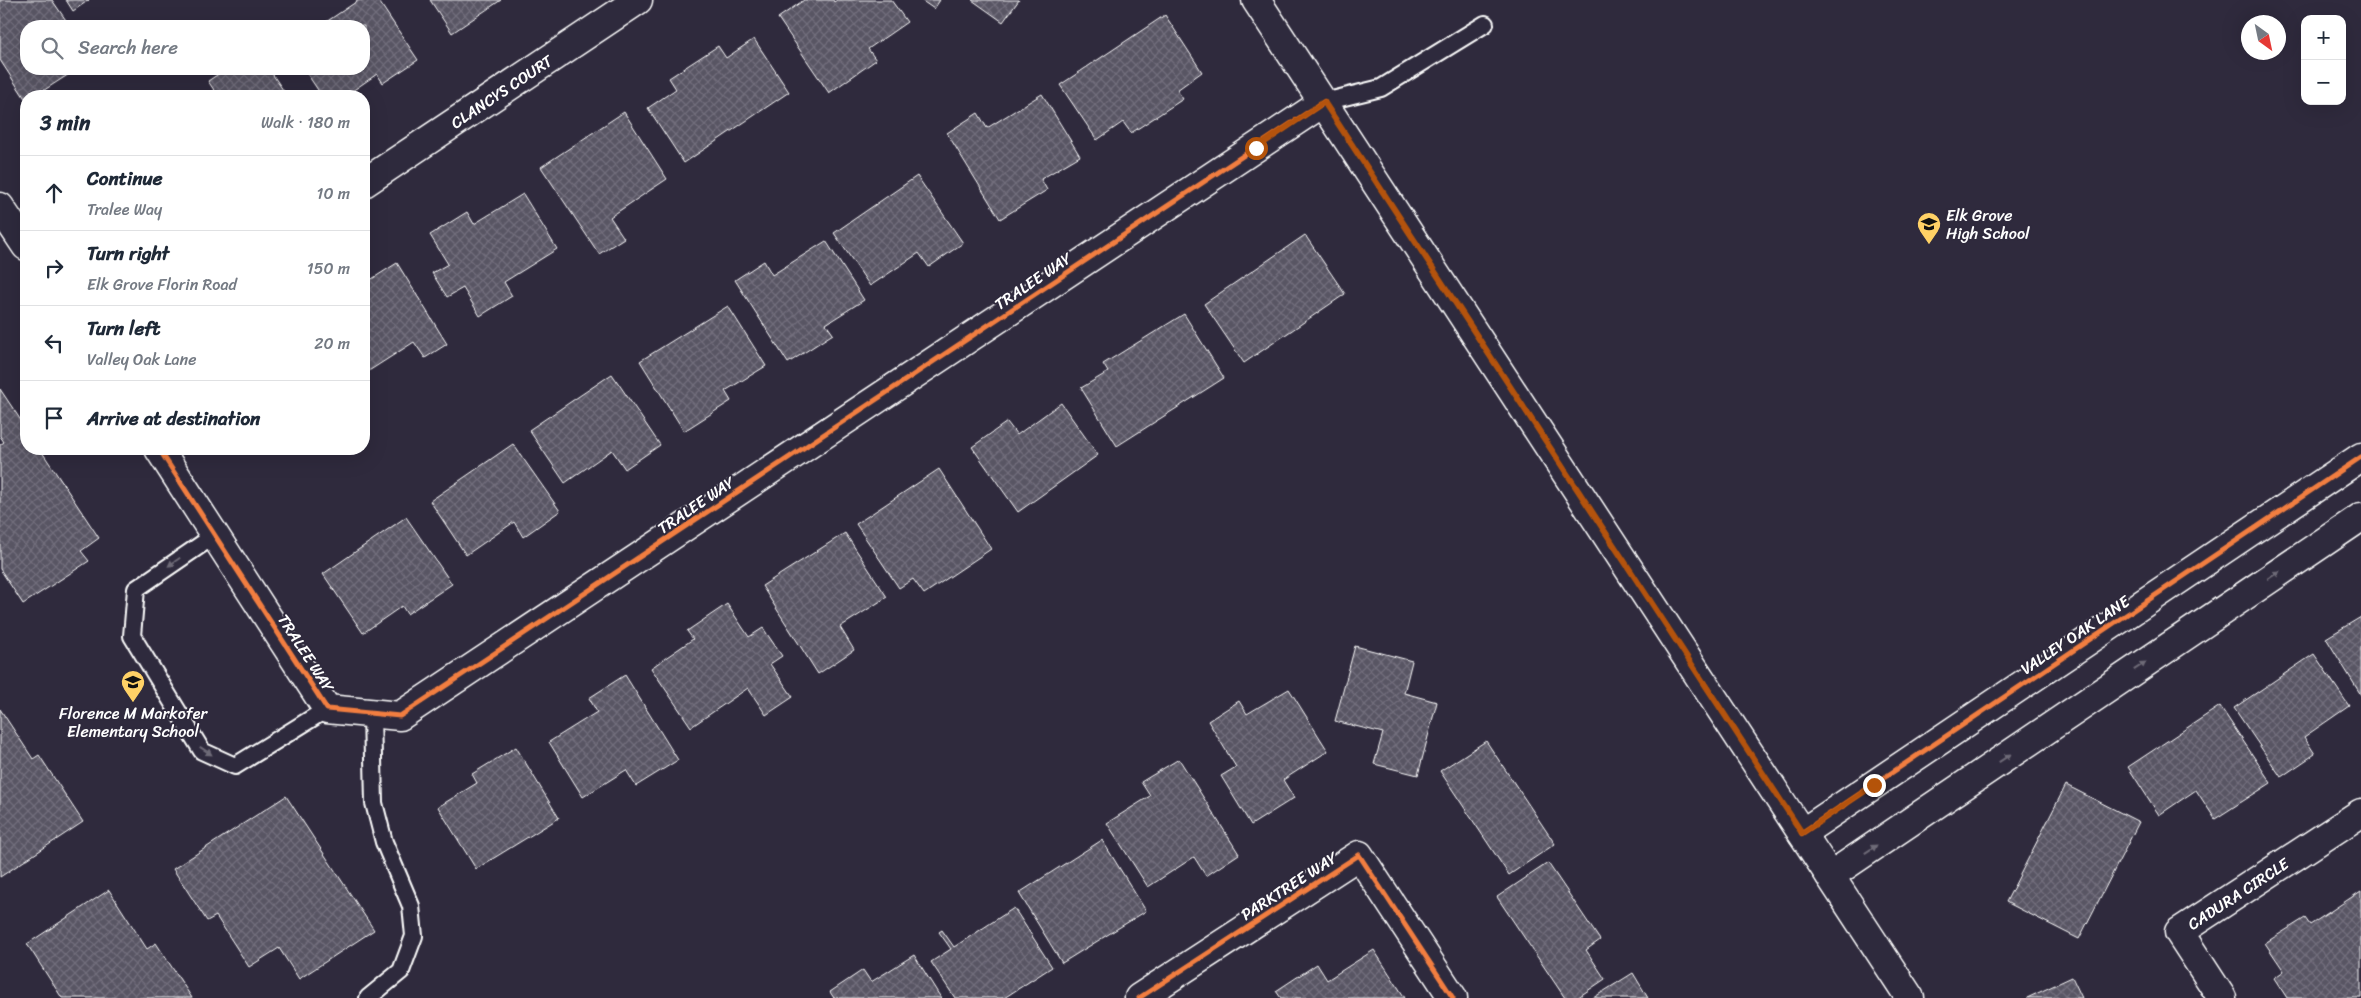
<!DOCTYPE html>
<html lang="en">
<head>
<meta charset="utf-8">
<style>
	body { margin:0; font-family:Sriracha,sans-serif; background:#f2f2f3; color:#1f2937 }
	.controls { position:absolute; right:15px; top:15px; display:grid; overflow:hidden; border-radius:10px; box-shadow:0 5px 20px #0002 }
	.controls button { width:45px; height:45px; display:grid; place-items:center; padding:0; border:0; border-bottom:1px solid #e0e1e3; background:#fff; color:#1f2937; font:25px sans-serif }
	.compass { position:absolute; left:2241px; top:15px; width:45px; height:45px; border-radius:50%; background:#fff; box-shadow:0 5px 20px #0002; rotate:147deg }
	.stop { position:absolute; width:15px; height:15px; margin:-11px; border:4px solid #b45309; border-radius:50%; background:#fff }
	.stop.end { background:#b45309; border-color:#fff; box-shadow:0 1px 5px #0008 }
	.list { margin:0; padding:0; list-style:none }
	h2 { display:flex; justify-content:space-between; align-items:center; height:65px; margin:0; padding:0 20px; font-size:21px }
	h2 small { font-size:16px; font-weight:400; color:#747a83 }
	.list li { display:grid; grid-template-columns:32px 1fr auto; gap:15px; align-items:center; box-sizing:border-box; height:75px; padding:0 20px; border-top:1px solid #e0e1e3 }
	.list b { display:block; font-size:19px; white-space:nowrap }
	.list p { margin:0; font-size:16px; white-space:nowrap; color:#747a83 }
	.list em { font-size:16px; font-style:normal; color:#747a83 }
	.icon { flex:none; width:28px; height:28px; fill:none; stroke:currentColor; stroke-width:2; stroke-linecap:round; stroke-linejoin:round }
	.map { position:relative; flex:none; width:2361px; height:998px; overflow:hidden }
	.search { position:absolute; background:#fff; box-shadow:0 5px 20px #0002; left:20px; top:20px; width:350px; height:55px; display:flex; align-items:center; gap:12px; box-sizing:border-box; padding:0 18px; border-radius:20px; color:#747a83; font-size:19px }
	.panel { position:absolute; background:#fff; box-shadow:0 5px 20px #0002; left:20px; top:90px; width:350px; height:365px; border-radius:20px }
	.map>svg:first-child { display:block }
	.building { fill:url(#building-cross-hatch); stroke:#fff }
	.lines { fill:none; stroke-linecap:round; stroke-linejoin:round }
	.service-casing { stroke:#fff; stroke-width:20 }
	.minor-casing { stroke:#fff; stroke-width:31 }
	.tertiary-casing { stroke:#fff; stroke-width:31 }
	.secondary-casing { stroke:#fff; stroke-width:31 }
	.service { stroke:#2f2a3d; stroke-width:16 }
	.minor { stroke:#2f2a3d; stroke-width:28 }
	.tertiary { stroke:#2f2a3d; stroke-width:28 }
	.secondary { stroke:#2f2a3d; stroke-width:28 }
	.cycleway-casing { stroke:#2f2a3d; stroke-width:8 }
	.cycleway { stroke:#f27e40; stroke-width:5 }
	.oneway { fill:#6d6a77 }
	.route { stroke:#b45309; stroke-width:6 }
	.labels { text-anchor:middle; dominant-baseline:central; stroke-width:4; stroke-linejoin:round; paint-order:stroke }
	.street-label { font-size:16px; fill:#fff; stroke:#2f2a3d }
	.poi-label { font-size:16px; fill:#fff; stroke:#2f2a3d; text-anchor:start }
</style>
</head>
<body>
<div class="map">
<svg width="2361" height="998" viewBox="0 0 2361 998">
	<defs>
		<pattern id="building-cross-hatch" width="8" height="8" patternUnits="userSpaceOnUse" patternTransform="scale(1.25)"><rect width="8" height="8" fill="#595564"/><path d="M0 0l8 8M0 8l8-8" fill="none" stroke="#726e7b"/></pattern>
	</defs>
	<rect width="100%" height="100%" fill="#2f2a3d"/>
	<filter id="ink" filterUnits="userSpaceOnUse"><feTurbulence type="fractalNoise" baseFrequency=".02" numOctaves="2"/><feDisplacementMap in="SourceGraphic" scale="10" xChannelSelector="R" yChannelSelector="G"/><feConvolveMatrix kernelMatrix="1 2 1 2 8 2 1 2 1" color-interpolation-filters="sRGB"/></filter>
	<g filter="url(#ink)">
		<path class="building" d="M0 0H52L70 26H26V69H77L35 96H26V100L0 60Z
			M66 0H89L73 11Z
			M359 0H378L418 60 383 83 377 74 345 96H322L304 69H364V26H320Z
			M430 0H501L452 33Z
			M804 0H833L834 2 837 0H891L907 22 868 49 876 60 829 93 778 18Z
			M921 0H940L934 9Z
			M972 0H1019L1003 22Z
			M1165 15 1202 72 1177 90 1183 99 1131 133 1123 122 1097 140 1060 85Z
			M754 39 789 92 684 163 648 108 676 89 669 78 718 46 726 58Z
			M226 69H269L287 96H218L208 81Z
			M1042 94 1080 156 1041 179 1047 190 1000 219 947 133 978 113 987 128Z
			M624 112 667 179 610 217 624 238 599 254 541 167Z
			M917 176 963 243 929 267 919 253 870 286 834 233Z
			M523 194 557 249 504 282 512 296 480 316 463 288 447 297 432 273 448 264 430 235 467 212 474 224Z
			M1305 235 1345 294 1244 363 1204 304Z
			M826 241 864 300 826 324 833 334 788 363 735 280 764 261 772 275Z
			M397 263 447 344 425 358 414 342 364 374V284Z
			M728 306 766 366 725 391 731 401 684 431 640 361Z
			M1184 314 1224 378 1117 446 1081 388 1108 372 1103 364Z
			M612 374 660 445 625 469 612 450 565 483 529 430Z
			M0 389 26 428V449H40L99 538 81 551 89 561 23 604 0 569V445L4 442 0 436Z
			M1061 403 1098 455 1018 512 972 447 1007 422 1017 435Z
			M513 444 560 511 523 537 514 522 466 555 430 501Z
			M939 469 991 549 924 594 913 579 899 588 856 524Z
			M406 517 452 584 407 614 402 606 363 633 323 574Z
			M845 533 887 597 840 627 854 650 818 674 762 586Z
			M727 604 749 637 763 628 782 656 770 664 793 697 766 715 748 688 691 727 651 668 693 639 687 631Z
			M2361 617V695L2326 638Z
			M1355 646 1412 661 1404 693 1437 702 1418 775 1374 764 1383 733 1335 721Z
			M2314 654 2349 706 2304 737 2315 754 2281 777 2234 708Z
			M625 675 678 760 636 786 626 770 583 797 549 742 597 712 589 698Z
			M1289 689 1328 751 1283 780 1294 798 1251 825 1221 776 1236 767 1208 721 1239 701 1247 714Z
			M2220 706 2271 783 2215 819 2196 790 2159 815 2128 767Z
			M0 709 33 759 39 755 83 822 0 877Z
			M1486 741 1555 844 1509 875 1440 771Z
			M516 747 559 818 476 869 438 807 477 783 472 774Z
			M1179 759 1239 854 1206 876 1194 857 1148 887 1107 823 1150 796 1141 782Z
			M2066 785 2139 822 2079 939 2006 902Z
			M286 796 374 930 299 979 279 948 249 967 216 916 207 921 173 869Z
			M1102 840 1146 911 1062 963 1019 893Z
			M1548 863 1600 940 1586 950 1605 979 1577 998H1565L1497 897Z
			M109 890 147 949 156 943 192 998H62L27 944Z
			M2361 891V998H2287L2274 978 2284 971 2265 943 2305 918 2310 925Z
			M1014 908 1052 967 1004 998H955L931 962 951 949 939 932 942 930 954 947Z
			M1374 950 1405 998H1281L1276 991 1317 964 1327 980Z
			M914 955 941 998H834L830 992 863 970 871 982Z
			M1633 973 1648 998H1593Z
			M2072 977 2082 998H2027Z"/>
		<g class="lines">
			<g class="service-casing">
				<path id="service" d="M1324 102 1381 88 1485 24
					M215 535 136 589 132 636 202 751 235 766 327 709
					M368 998 401 971 414 936 411 906 384 842 374 803 372 713"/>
			</g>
			<g class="minor-casing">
				<g id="minor">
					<path id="s1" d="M364 183 638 0"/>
					<path d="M0 207 26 246"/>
					<path d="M159 449 327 709 400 716 1324 102"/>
					<path d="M1139 998 1359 855 1453 998"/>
					<path id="s2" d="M2222 998 2179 932 2361 813"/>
				</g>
			</g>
			<g class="tertiary-casing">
				<path id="tertiary" d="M1802 833 2361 457
					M1830 876 2361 517"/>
			</g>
			<g class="secondary-casing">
				<path id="secondary" d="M1256 0 1910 998"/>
			</g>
			<use href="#service" class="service"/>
			<use href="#minor" class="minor"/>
			<use href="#tertiary" class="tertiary"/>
			<use href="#secondary" class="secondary"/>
			<g class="cycleway-casing">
				<path id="cycleway" d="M159 449 327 709 400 716 1324 102
					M1802 833 2361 457
					M1139 998 1359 855 1453 998"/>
			</g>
			<use href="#cycleway" class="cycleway"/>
		</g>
		<defs><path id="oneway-solid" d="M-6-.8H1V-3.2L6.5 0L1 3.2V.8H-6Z" transform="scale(1.25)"/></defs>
		<g class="oneway">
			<use href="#oneway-solid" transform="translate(174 562) rotate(145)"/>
			<use href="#oneway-solid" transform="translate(2274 575) rotate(-34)"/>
			<use href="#oneway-solid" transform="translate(2140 666) rotate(-34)"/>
			<use href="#oneway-solid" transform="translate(206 751) rotate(34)"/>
			<use href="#oneway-solid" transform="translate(2005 758) rotate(-34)"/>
			<use href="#oneway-solid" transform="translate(1871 849) rotate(-34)"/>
		</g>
	</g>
	<g class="lines" filter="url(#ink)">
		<path class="route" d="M1256 148 1324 102 1802 833 1874 785"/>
	</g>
	<defs>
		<g id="school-pin" transform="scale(1.25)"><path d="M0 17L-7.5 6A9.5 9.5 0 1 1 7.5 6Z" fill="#ffd166" stroke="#2f2a3d"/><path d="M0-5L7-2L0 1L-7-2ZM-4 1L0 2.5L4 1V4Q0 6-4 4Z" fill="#111"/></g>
	</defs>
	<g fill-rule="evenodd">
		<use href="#school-pin" x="1929" y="224"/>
		<use href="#school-pin" x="133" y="682"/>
	</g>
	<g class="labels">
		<g class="street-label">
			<text stroke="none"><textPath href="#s1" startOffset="165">CLANCYS COURT</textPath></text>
			<text transform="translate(1033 281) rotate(-34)">TRALEE WAY</text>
			<text transform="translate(696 505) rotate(-34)">TRALEE WAY</text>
			<text transform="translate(2075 635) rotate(-34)">VALLEY OAK LANE</text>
			<text transform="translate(306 653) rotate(57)">TRALEE WAY</text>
			<text transform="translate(1289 886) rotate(-33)">PARKTREE WAY</text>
			<text stroke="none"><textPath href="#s2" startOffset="149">CADURA CIRCLE</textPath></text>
		</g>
		<g class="poi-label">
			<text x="1946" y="215">Elk Grove<tspan x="1946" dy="18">High School</tspan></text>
			<text x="133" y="713" text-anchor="middle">Florence M Markofer<tspan x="133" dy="18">Elementary School</tspan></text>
		</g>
	</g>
</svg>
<div class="controls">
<button>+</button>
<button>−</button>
</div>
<svg class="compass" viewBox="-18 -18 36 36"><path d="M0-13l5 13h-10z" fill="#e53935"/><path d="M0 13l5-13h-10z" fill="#747a83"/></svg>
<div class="stop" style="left:1256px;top:148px"></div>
<div class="stop end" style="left:1874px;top:785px"></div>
<div class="search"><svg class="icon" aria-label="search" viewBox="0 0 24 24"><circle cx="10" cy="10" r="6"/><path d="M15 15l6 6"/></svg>Search here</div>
<section class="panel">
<h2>3 min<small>Walk · 180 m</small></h2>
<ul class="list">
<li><svg class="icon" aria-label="ahead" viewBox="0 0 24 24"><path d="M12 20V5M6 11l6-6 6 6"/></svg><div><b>Continue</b><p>Tralee Way</p></div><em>10 m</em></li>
<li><svg class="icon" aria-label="right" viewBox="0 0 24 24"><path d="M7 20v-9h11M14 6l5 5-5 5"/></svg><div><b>Turn right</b><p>Elk Grove Florin Road</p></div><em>150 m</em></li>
<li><svg class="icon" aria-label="left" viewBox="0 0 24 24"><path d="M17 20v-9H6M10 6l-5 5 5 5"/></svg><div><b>Turn left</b><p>Valley Oak Lane</p></div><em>20 m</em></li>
<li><svg class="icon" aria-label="arrive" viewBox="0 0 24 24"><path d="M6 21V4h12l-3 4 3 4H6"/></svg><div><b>Arrive at destination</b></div></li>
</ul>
</section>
</div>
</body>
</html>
